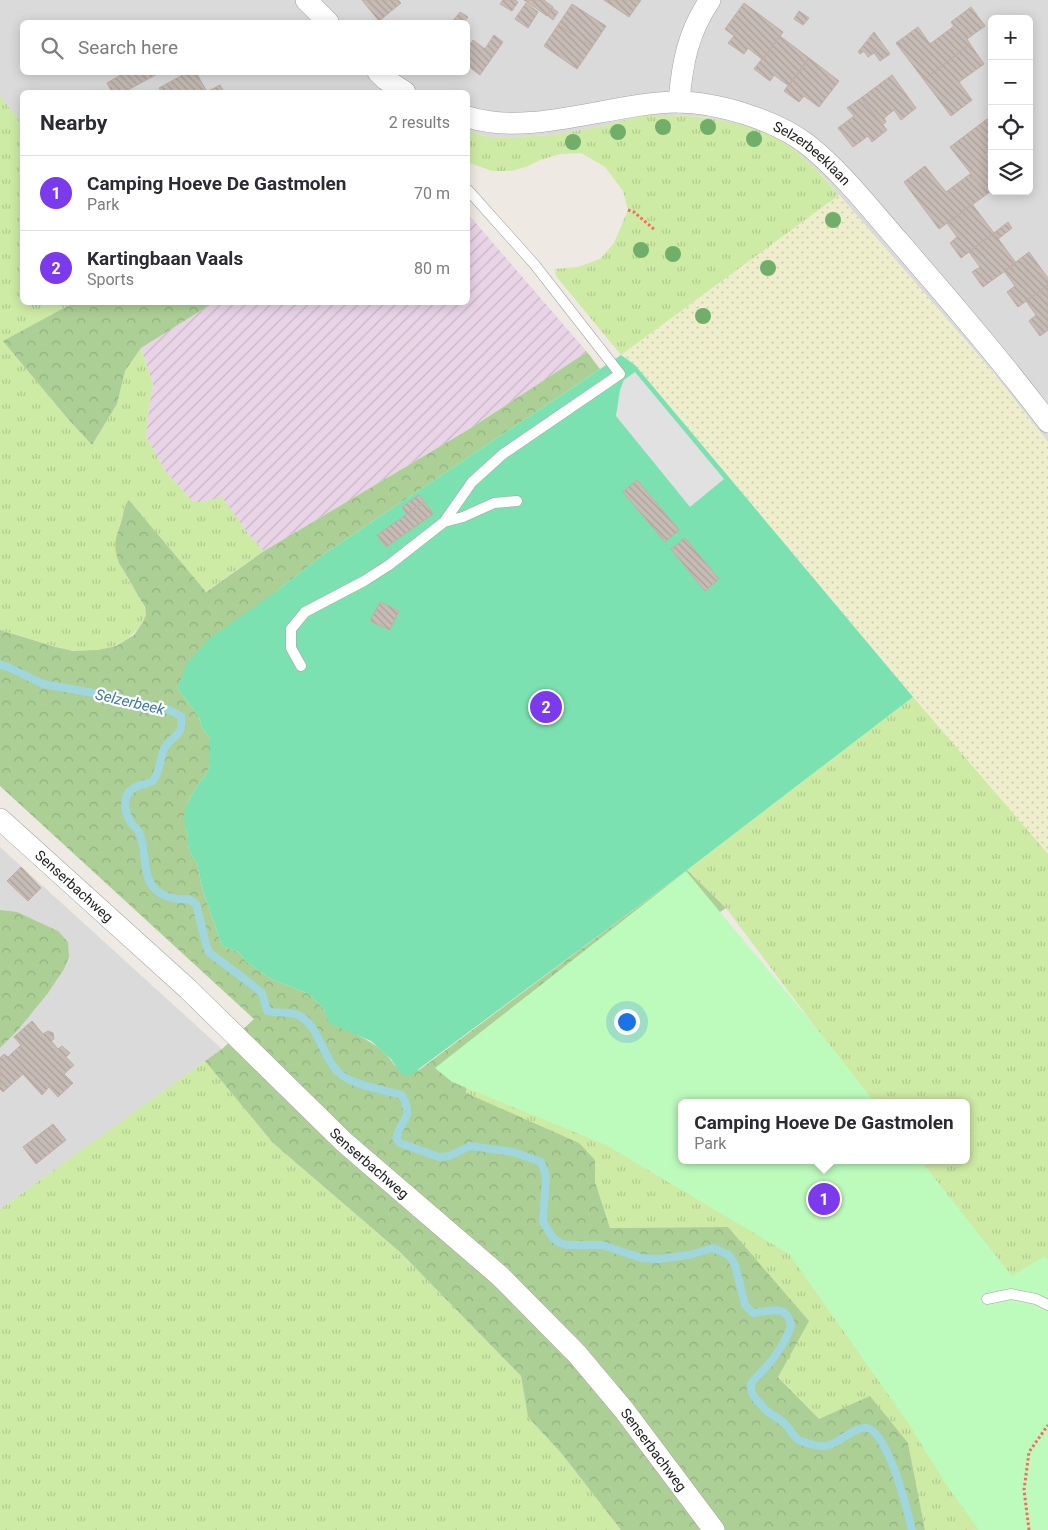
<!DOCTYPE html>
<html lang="en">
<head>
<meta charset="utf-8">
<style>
	body { margin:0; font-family:Roboto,sans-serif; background:#f7f7f7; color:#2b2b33 }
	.controls { position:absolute; right:15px; top:15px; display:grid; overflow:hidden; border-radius:8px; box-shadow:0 2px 12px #0003 }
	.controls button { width:45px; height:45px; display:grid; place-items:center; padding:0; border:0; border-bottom:1px solid #e1e1e2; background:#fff; color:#2b2b33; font:25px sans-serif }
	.you { position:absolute; left:626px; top:1021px; width:18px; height:18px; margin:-12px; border:4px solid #fff; border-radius:50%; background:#1a73e8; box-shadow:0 0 0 8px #1a73e833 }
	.badge { display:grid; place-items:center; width:32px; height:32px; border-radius:50%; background:#7c3aed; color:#fff; font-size:16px; font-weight:700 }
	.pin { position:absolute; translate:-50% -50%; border:2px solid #fff; box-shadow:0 1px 5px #0006 }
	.popup { position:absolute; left:678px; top:1099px; width:292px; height:65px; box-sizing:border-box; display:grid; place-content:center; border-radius:8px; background:#fff; filter:drop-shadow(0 1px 4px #0005); font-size:16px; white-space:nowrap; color:#7c7c81 }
	.popup b { font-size:19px; color:#2b2b33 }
	.popup::after { content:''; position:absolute; left:50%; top:100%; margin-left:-10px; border:10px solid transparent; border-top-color:#fff }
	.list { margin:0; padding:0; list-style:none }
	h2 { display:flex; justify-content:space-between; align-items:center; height:65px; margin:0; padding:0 20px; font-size:21px }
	h2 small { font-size:16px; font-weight:400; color:#7c7c81 }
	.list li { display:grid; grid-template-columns:32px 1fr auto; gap:15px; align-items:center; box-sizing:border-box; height:75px; padding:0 20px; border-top:1px solid #e1e1e2 }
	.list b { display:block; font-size:19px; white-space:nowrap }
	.list p { margin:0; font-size:16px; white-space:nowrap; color:#7c7c81 }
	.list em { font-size:16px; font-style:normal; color:#7c7c81 }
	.icon { flex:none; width:28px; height:28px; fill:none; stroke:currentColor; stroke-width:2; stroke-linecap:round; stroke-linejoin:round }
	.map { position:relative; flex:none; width:1048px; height:1530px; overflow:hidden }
	.search { position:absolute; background:#fff; box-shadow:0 2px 12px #0003; left:20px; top:20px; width:450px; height:55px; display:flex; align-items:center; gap:12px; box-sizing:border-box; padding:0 18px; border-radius:8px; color:#7c7c81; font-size:19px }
	.panel { position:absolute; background:#fff; box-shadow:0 2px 12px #0003; left:20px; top:90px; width:450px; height:215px; border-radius:8px }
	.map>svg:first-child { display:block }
	.residential { fill:#dbdada; fill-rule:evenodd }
	.industrial { fill:url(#industrial-furrows) }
	.farmland { fill:url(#farmland-dots) }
	.grass { fill:url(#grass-tufts) }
	.forest { fill:url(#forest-crowns) }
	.park { fill:#bdfbbc }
	.pitch { fill:#7ce1b1 }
	.parking { fill:#e1e1e1 }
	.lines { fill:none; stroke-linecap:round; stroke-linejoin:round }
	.stream { stroke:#a0d6de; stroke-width:8 }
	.building { fill:url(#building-back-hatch); stroke:#c1aea4 }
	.lane-casing { stroke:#a4a4a4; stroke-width:11 }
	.street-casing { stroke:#a4a4a4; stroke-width:22 }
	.path { stroke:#ff6563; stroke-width:3; stroke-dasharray:2.5 2.5; stroke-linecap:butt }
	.lane { stroke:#fff; stroke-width:10 }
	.street { stroke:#fff; stroke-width:21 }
	.tree { fill:#70ae6a }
	.labels { text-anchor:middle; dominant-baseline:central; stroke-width:4.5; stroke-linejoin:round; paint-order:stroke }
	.street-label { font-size:14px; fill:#1d1d1d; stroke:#fff }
	.water-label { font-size:15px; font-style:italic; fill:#41789f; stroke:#fff }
</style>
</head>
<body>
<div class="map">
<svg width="1048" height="1530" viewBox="0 0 1048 1530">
	<defs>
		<pattern id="industrial-furrows" width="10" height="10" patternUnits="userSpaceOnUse" patternTransform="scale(1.25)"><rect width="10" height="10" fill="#e8d4e6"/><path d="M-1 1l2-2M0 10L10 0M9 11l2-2" fill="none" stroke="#c7b6c5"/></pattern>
		<pattern id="farmland-dots" width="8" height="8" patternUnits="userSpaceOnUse" patternTransform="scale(1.25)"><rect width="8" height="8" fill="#eec"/><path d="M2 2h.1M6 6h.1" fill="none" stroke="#ccccaf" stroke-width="1.8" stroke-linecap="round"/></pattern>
		<pattern id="grass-tufts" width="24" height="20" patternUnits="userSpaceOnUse" patternTransform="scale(1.25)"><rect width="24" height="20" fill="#ceeba5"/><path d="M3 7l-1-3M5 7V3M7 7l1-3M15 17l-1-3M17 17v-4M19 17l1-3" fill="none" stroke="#b0c98e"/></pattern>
		<pattern id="forest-crowns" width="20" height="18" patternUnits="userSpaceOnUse" patternTransform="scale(1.25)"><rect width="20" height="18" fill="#abcf95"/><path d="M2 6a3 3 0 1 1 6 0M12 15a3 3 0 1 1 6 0" fill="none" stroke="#93b180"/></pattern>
		<pattern id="building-back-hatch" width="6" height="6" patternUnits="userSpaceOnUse" patternTransform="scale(1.25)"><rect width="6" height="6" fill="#c6bbb5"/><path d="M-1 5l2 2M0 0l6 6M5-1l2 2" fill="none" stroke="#aaa09b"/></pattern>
	</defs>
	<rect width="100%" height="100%" fill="#eee9e2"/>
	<path class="residential" d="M0 0H1048V442L992 371 821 174 736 125 707 117 677 115H645L593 128 551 135 493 138 468 131V92H22V124L0 96ZM992 19H1029V191H992ZM22 22H468V72H22Z
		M0 847 222 1049 0 1209Z"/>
	<path class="industrial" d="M468 214 587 352 471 428 264 551 248 534 222 498 201 502H193L165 471 146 436 149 407 153 385 141 348 213 303 468 302Z"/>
	<path class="farmland" d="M839 195 992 371 1048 442V854L913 697 635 365 621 355Z"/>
	<path class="grass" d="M0 96 22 124V302L73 303 4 341 68 419 92 445 117 404 125 371 141 348 153 385 149 407 146 436 165 471 193 502H201L222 497 248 534 264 551 205 592 129 500C125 506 124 511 122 518 111 548 116 561 133 587 139 596 145 604 146 615 133 647 96 656 64 649L0 630Z
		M645 115C686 114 727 118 766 133 795 145 819 172 839 195L621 355 556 276 555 269 578 267 600 259 614 243 628 210 623 191 605 167 581 153 560 154 540 160 526 167 511 171H492L470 163 468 160V131L493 138 550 135 593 128Z
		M913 697 1048 854V1261L1045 1257 1012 1277 920 1160H966V1103H875L813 1024 726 908 687 870Z
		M205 1061 273 1143 401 1253 521 1376 528 1417 562 1454 621 1530H0V1209Z
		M467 1079 682 1160H721L1036 1530H925L908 1443 819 1419 778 1376 728 1227 610 1228 595 1182V1160L466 1094Z"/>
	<path class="forest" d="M73 303H213L141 348 125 371 117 404 92 445 68 419 3 341Z
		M587 352 600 369 324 554 275 592 177 688 199 717 202 728 210 738V765L204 778 198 784 187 804 185 827 188 836V845L191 855 197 863 202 888 222 946 238 952 247 962 271 979 309 994 324 1009 330 1023C354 1033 381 1043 395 1066L419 1070 687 870 726 908 467 1079 466 1093 579 1143 595 1160V1182L610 1228 728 1227 809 1321 778 1377 819 1419 870 1396 908 1443 925 1530H621L562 1454 528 1417 521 1376 401 1253 273 1143 205 1061 222 1049 254 1019 0 786V630L56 647 73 651 98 650 116 646 134 635 143 622 146 615 145 607 119 563C111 541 118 535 123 515 124 509 125 505 129 500L206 592 264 551 471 428Z
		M0 910 17 912 58 931 68 942 69 957 64 969 48 993 17 1031 0 1048Z"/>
	<path class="park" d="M686 871 813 1024 875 1103H682V1160H920L1012 1276 1045 1256 1048 1261V1530H979L947 1486 909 1424 789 1254 606 1145 452 1082 435 1068Z"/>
	<path class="pitch" d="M621 355 635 365 913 697 687 870 408 1077 400 1073 391 1059 371 1041 329 1023 324 1009 309 994 271 979 247 962 238 952 222 946 202 888 197 863 191 855 188 845V836L185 827 184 816 187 804 198 784 204 778 210 765V738L202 728 199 717 177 688 188 662 210 638 275 592 324 554Z"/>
	<path class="parking" d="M635 372 724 479 690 507 616 416 620 390 624 380Z"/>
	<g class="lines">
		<path class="stream" d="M0 665 8 667 43 684 111 696 169 710 181 716C184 737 173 734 165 747 160 756 161 770 153 781 145 785 132 785 127 795 123 804 126 816 132 824 134 827 138 829 139 832 147 850 142 873 153 887 161 897 177 900 189 899L196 904 207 948 210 953 247 981 262 993 267 1011C276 1014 289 1011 298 1015 318 1024 322 1055 337 1071 349 1085 385 1090 402 1095 414 1119 402 1117 396 1138L400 1143 439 1157 449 1156 470 1146 513 1152 541 1162 546 1176 543 1222 553 1238 560 1243 567 1245H602L641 1258 658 1259 689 1255 713 1248 729 1255 735 1265 745 1305 753 1313C769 1312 787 1302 791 1326 783 1349 768 1366 752 1382 747 1392 758 1401 764 1408 770 1415 779 1417 785 1424 790 1428 792 1435 797 1439 800 1441 804 1442 807 1443 813 1445 819 1447 826 1446 839 1444 859 1422 870 1429 891 1443 906 1506 912 1530"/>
	</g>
	<path class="building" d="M362 0H398L401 3 379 21Z
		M503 0H515L518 2 512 11 500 4Z
		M524 0H544L553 7 547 16Z
		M604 0H641L629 17Z
		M526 3 538 12 528 28 515 19Z
		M744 3 783 32 763 60 748 48 744 54 728 43 734 36 725 29Z
		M572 4 606 26 592 47 558 25Z
		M971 7 985 26 967 39 970 44 924 80 896 43 918 27 930 44 954 26 951 22Z
		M552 8 558 12 553 20 547 15Z
		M799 11 809 18 803 25 794 19Z
		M460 12 468 17 464 22H452Z
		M558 25 592 47 577 69 544 46Z
		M874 32 890 54 880 61 866 42Z
		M494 35 503 42 480 75 468 66V47L473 40 485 49Z
		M780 36 809 58 789 86 774 75 770 81 754 69Z
		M866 42 874 53 868 57 864 51 860 54 858 52Z
		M970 44 984 64 959 82 972 100 951 116 924 80Z
		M809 58 839 81 819 107 804 96 799 102 784 91Z
		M126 72H161L124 92H112L107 83Z
		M188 72H192L194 76 197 74 207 92 220 85 224 92H162L159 88Z
		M892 75 916 108 901 120 894 110 884 118 886 122 882 125 861 98Z
		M861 98 887 130 872 142 868 136 853 147 838 128 854 116 847 108Z
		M987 119 992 125V150L986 154 992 161V190L987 194 950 147Z
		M925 166 946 192 970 174 987 194 939 229 904 182Z
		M972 204 994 233 961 258 950 243 957 237 947 223Z
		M1008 222 1012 228 998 239 994 233Z
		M994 233 1016 263 983 287 972 272 980 267 969 252Z
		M1029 252 1048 278V285L1018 307 1007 292 1015 286 1004 271Z
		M1048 285V330L1040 336 1029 321 1036 315 1026 301Z
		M637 480 679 530 665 542 623 492Z
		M419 495 424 501 407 514 402 507Z
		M425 502 433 514 386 547 377 535Z
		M685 538 719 579 705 591 671 549Z
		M380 602 399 611 390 630 370 621Z
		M21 867 41 888 28 901 7 881Z
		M32 1021 43 1034 48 1031 53 1033 54 1039 51 1041 58 1049 62 1046 70 1053 66 1057 74 1065 64 1074 73 1083 58 1097 49 1087 42 1095 23 1074 3 1092 0 1089V1058L4 1054 8 1057 21 1045 14 1037Z
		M53 1124 66 1140 36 1164 23 1147Z"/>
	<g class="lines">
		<g class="lane-casing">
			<path id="lane" d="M444 522 463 517 494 503 517 501
				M301 666 291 648V629L305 612 364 581 389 565 444 522 472 482 503 454 620 374 535 265 468 190
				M987 1299 1011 1294 1036 1299 1048 1305"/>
		</g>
		<g class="street-casing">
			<g id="street">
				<path d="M306 0 328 22"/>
				<path d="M378 72 385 79 405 92"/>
				<path d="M679 102C682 64 688 32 710 0"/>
				<path id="s1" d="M468 117C531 137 610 103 677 102 717 102 776 120 808 145 843 173 871 210 901 244 951 302 1001 360 1048 422"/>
				<path id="s2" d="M0 819 188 989 344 1142 500 1276 577 1354 624 1410 714 1530"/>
			</g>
		</g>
		<path class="path" d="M628 210 634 212 655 230
			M1029 1530 1024 1490 1029 1452 1048 1425"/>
		<use href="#lane" class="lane"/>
		<use href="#street" class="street"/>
	</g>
	<g class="tree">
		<circle cx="663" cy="127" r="8"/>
		<circle cx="708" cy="127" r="8"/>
		<circle cx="618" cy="132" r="8"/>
		<circle cx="754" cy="139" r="8"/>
		<circle cx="573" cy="142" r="8"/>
		<circle cx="833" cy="220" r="8"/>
		<circle cx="641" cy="250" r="8"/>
		<circle cx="673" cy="254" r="8"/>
		<circle cx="768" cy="268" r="8"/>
		<circle cx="703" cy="316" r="8"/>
	</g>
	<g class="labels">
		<g class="street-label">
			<text stroke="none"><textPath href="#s1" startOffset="359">Selzerbeeklaan</textPath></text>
			<text stroke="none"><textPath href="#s2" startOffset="100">Senserbachweg</textPath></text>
			<text stroke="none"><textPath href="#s2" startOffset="505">Senserbachweg</textPath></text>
			<text stroke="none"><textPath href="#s2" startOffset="910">Senserbachweg</textPath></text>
		</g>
		<g class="water-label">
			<text transform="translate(130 702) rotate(13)">Selzerbeek</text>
		</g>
	</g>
</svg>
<div class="controls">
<button>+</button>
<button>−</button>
<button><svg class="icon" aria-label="locate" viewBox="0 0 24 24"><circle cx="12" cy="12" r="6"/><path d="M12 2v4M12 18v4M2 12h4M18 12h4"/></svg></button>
<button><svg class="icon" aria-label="layers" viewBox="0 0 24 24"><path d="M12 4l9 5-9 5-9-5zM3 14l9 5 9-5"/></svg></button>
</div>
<div class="you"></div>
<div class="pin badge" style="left:824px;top:1199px">1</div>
<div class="popup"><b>Camping Hoeve De Gastmolen</b>Park</div>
<div class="pin badge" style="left:546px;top:707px">2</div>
<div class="search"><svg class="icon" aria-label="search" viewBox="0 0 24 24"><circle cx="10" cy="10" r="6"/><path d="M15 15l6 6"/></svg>Search here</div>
<section class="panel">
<h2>Nearby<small>2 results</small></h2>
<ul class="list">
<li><span class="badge">1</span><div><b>Camping Hoeve De Gastmolen</b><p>Park</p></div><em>70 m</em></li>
<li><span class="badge">2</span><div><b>Kartingbaan Vaals</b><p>Sports</p></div><em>80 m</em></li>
</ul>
</section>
</div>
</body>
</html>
